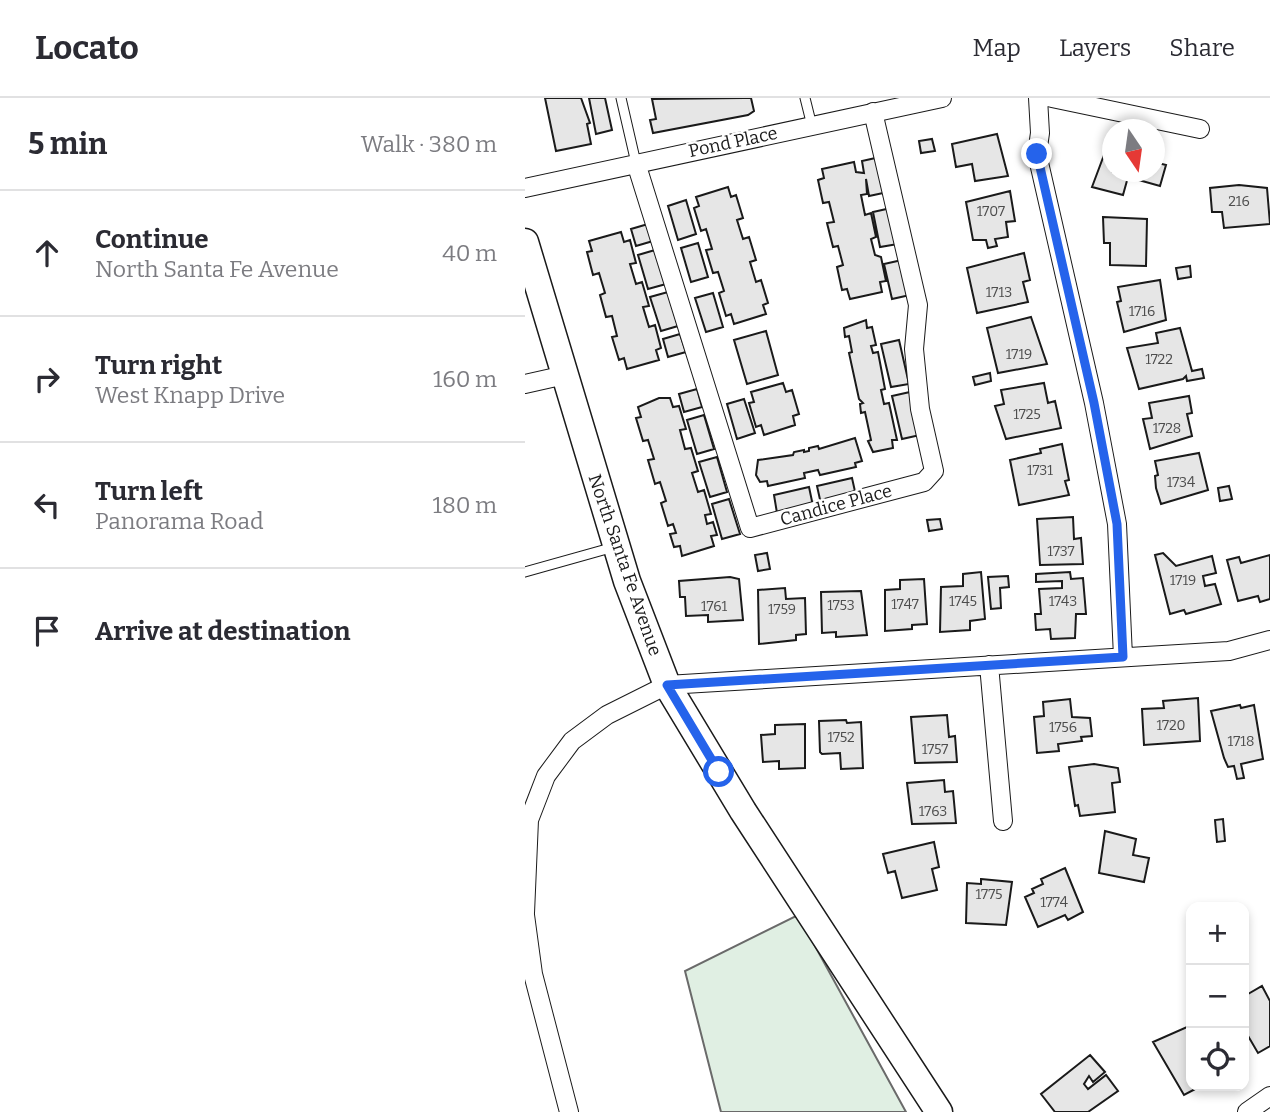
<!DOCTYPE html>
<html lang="en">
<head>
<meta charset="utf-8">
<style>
	body { margin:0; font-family:Bitter,serif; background:#f2f2f3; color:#2b2b33 }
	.controls { position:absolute; right:21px; bottom:21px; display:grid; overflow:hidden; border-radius:14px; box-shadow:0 4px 10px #0003 }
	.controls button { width:63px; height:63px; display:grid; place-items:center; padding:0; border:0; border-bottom:2px solid #e1e1e2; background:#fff; color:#2b2b33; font:35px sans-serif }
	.compass { position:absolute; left:577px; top:21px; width:63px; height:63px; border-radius:50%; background:#fff; box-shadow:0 4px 10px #0003; rotate:167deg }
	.stop { position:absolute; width:21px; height:21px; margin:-16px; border:5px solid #2563eb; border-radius:50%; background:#fff }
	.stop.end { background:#2563eb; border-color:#fff; box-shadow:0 2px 7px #0008 }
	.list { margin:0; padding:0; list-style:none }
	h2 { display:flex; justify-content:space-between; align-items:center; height:91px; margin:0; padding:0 28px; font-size:30px }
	h2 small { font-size:23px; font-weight:400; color:#7c7c81 }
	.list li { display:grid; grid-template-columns:46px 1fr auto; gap:21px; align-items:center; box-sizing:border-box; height:126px; padding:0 28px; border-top:2px solid #e1e1e2 }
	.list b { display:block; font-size:26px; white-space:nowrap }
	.list p { margin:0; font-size:23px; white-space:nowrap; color:#7c7c81 }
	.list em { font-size:23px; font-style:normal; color:#7c7c81 }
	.icon { flex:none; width:38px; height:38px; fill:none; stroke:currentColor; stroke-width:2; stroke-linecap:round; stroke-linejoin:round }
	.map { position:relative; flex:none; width:745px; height:1014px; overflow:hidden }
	header { display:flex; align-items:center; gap:42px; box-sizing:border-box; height:98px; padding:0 35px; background:#fff; border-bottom:2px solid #e1e1e2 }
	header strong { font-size:33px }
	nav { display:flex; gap:38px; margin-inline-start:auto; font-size:24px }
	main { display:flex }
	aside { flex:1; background:#fff }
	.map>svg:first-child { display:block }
	.green { fill:#e0efe3; stroke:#6a6a6a; stroke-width:2 }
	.building { fill:#e6e6e6; stroke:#1a1a1a; stroke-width:2 }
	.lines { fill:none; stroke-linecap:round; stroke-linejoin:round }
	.service-casing { stroke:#1a1a1a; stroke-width:11 }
	.minor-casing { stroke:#1a1a1a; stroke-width:20 }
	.primary-casing { stroke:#1a1a1a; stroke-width:29 }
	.service { stroke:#fff; stroke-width:9 }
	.minor { stroke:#fff; stroke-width:18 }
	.primary { stroke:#fff; stroke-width:26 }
	.route { stroke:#2563eb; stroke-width:9 }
	.labels { text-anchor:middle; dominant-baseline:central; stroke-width:5; stroke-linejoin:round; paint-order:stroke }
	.number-label { font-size:14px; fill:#4d4d4d }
	.street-label { font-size:18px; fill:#1a1a1a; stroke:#fff }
</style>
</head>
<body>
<header>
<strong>Locato</strong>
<nav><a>Map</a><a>Layers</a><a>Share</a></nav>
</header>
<main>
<aside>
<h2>5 min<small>Walk · 380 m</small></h2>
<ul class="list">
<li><svg class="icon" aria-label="ahead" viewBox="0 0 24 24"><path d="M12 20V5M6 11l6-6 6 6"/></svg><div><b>Continue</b><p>North Santa Fe Avenue</p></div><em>40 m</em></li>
<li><svg class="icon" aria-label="right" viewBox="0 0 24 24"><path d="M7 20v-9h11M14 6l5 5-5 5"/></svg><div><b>Turn right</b><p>West Knapp Drive</p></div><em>160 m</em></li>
<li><svg class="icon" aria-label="left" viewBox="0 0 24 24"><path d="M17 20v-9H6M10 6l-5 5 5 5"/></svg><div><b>Turn left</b><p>Panorama Road</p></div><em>180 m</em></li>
<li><svg class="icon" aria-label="arrive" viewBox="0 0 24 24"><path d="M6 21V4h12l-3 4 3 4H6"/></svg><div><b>Arrive at destination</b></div></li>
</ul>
</aside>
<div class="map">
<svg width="745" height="1014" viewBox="0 0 745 1014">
	<rect width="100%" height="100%" fill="#fff"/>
	<path class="green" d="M273 817 381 1014H196L160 873Z"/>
	<path class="building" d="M20 0H56L65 25 62 26 66 46 31 53Z
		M64 0H80L87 32 71 36Z
		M219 0H226L229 13 223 17 128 35 125 22 131 21 127 1Z
		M472 36 483 78 450 83 447 66 431 69 427 46Z
		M407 41 410 53 396 55 394 43Z
		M582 49 587 51V74H629V64L641 67 635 88 603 79 598 97 567 89Z
		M355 59 363 94 344 98 341 81 342 96 336 97 340 117 346 115 351 139 346 141 350 157 356 159 361 183 355 184 357 194 325 201 322 191 317 192 312 169 318 167 313 148 308 149 302 125 309 124 304 104 298 105 293 82 299 80 297 71 329 64 331 74 339 75 337 63Z
		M714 87 742 90 745 126 699 130 697 114H687L685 90Z
		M203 89 206 99 211 97 218 120 212 122 218 141 224 139 231 162 225 164 231 184 236 182 243 205 238 207 241 216 209 226 206 216 201 218 194 195 199 193 193 174 188 175 181 152 187 151 181 131 176 133 169 110 174 108 171 99Z
		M485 93 490 123 481 124 483 139 470 141 472 148 463 150 461 142H448L441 104Z
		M161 102 171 136 153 142 143 108Z
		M366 110 373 146 355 149 348 114Z
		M578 119 622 121 621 168 585 167V145H579Z
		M123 126 128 143 111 148 106 131Z
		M96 134 99 144 105 142 111 165 105 166 111 186 117 184 124 208 118 209 124 229 130 227 136 250 131 252 134 262 102 271 99 260 94 262 87 239 92 238 87 218 81 219 75 197 80 195 74 175 68 177 62 154 67 153 64 143Z
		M173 145 183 179 166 184 156 150Z
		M130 152 141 186 123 191 113 157Z
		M499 155 505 182 498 184 503 204 452 215 442 170Z
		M377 162 385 197 367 201 359 166Z
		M665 168 666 179 653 181 651 170Z
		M635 182 641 222 599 234 592 204 596 203 593 189Z
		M143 194 153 228 136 233 125 199Z
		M188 195 198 229 181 234 170 200Z
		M506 219 522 266 473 275 462 230Z
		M341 222 342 230 347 229 351 247 346 248 348 255 353 254 360 291 356 292 359 306 364 305 372 342H367L368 350 348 354 343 343 346 342 340 314 336 315 335 306 338 305 334 301 324 255 327 254 324 238 320 239 319 230Z
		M655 230 667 273 677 271 679 280 662 283 661 278 658 281 614 291 602 250 633 245 631 235Z
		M241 233 253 277 222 286 209 242Z
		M155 236 161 254 143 259 138 241Z
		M374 242 384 286 366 289 356 246Z
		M465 275 466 283 450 287 448 279Z
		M258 285 261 294 267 292 274 316 268 318 270 327 239 337 236 327 231 329 224 305 229 304 226 294Z
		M519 285 523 305 530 303 536 330 481 341 470 308 479 306 476 292Z
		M172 291 177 309 159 314 154 296Z
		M385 294 395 337 377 341 367 298Z
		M664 298 667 315 662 316 667 338 625 351 618 321 627 320 624 305Z
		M134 300H145L148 309 154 308 161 331 155 332 160 351 166 350 173 373 167 375 173 394 179 392 186 416 180 417 182 426 188 424 192 437 186 438 189 448 157 458 155 448 149 449 145 436 151 435 148 426 143 428 136 405 141 403 135 384 130 386 123 362 129 361 123 342 118 343 111 320 116 319 113 309Z
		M219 301 230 335 212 341 202 306Z
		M179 317 189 351 172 356 162 322Z
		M330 340 337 363 330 365 331 369 295 377 293 372 279 375 280 380 243 388 242 383 235 384 231 377 233 362 268 357 269 354 279 352V354L284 353V350L293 348 294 351Z
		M537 346 544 382 540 383 544 397 494 407 485 362 516 355 515 351Z
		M674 355 683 392 636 406 631 390 630 378 633 377 630 363Z
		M192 359 202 394 185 399 174 364Z
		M327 380 331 398 296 406 292 388Z
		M704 388 707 401 695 403 693 390Z
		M284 389 288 408 252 415 249 397Z
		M204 401 215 436 197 441 187 406Z
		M548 419 549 441 556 440 558 466 515 467 512 421Z
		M415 421 417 431 404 433 402 422Z
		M242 455 245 471 233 473 230 457Z
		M638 455 651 468 687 458 691 475 678 478 680 488 690 486 696 506 661 516 659 512 645 516 630 457Z
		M745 457V501L735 504 733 498 713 503 702 462 714 459 716 465Z
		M456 474 460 521 445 523V532L415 534 416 489 438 488V476Z
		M545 474 546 481 558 480 561 516H551L550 540 526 541 525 531 511 532 510 516H516L514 491 537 490V483L511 484V476Z
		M483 478 484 489 475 490 476 510 466 511 463 479Z
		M205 479 214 481 218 522 183 524V517L161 518 160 499H155L154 483Z
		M399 481 402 526 387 527V531L360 533V492L375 491V482Z
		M260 490 261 501 280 500 281 536 271 537V542L234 546 233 492Z
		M336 493 342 537 311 539V534L297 535 296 494Z
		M673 600 675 643 619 647 617 611 639 610 638 603Z
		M545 601 547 619 565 620 567 638 556 639 557 643 533 646 534 653 512 655 509 619 519 618 518 604Z
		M715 607 716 610 729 607 738 661 716 666 719 680 712 681 709 668 703 669 699 660 686 613Z
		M422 617 424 639 430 638 432 664 390 665 386 619Z
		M321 622 322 625 336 624 338 670 316 671 315 655 297 656 295 654 294 623Z
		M280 626V670L254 671V663L238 664 236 637 250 636V627Z
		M569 666 593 670 595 684 587 685 590 714 555 718 553 707 550 708 544 669Z
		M419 682 420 694 428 693 431 725 387 726 382 685Z
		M698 721 700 743 692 744 690 722Z
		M580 733 611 741 608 757 624 760 619 784 574 775Z
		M409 744 414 769 407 771 412 792 377 800 370 773 363 775 358 756Z
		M540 770 558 814 543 822 540 817 513 829 500 799 509 795 507 791 518 786 516 781Z
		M456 781 487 784 481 827 441 825 442 785 456 786Z
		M737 888 745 903V948L733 955 719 931V895L723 896Z
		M662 929 666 936V988H676L659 997 628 944Z
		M565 957 580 974 568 984 564 978 559 986 563 991 581 977 593 993 563 1014H530L516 996Z"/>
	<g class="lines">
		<g class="service-casing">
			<path id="service" d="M96 0 111 65
				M280 0 287 28
				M0 474 89 449"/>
		</g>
		<g class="minor-casing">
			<path id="minor" d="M513 0 515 35 512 56 569 305 592 426 598 559
				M527 0 675 31
				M111 65 225 430 399 384 409 373 395 311 389 251 393 207 348 14
				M0 90 417 0
				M0 286 40 277
				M464 567 478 723
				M0 815 4 722 21 678 47 643 82 617 142 587 704 553 745 542
				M0 817 8 876 44 1014
				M722 1014 745 998"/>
		</g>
		<g class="primary-casing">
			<path id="primary" d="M0 144 102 483 142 587 218 713 414 1014"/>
		</g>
		<use href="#service" class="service"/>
		<use href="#minor" class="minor"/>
		<use href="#primary" class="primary"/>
	</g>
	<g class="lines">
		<path class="route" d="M194 674 142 587 598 559 592 426 569 305 512 56"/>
	</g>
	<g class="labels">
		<g class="number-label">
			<text x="714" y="103">216</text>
			<text x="466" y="113">1707</text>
			<text x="474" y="194">1713</text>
			<text x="617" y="213">1716</text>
			<text x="494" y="256">1719</text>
			<text x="634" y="261">1722</text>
			<text x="502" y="316">1725</text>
			<text x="642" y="330">1728</text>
			<text x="515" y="372">1731</text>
			<text x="656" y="384">1734</text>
			<text x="536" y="453">1737</text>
			<text x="658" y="482">1719</text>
			<text x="438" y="503">1745</text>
			<text x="538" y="503">1743</text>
			<text x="380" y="506">1747</text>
			<text x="316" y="507">1753</text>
			<text x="189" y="508">1761</text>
			<text x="257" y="511">1759</text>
			<text x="646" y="627">1720</text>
			<text x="538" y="629">1756</text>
			<text x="316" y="639">1752</text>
			<text x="716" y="643">1718</text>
			<text x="410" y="651">1757</text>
			<text x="408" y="713">1763</text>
			<text x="464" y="796">1775</text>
			<text x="529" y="804">1774</text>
		</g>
		<g class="street-label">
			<text transform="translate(208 44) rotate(-12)">Pond Place</text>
			<text transform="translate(311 407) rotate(-15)">Candice Place</text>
			<text transform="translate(100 467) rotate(71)">North Santa Fe Avenue</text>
		</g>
	</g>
</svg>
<div class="controls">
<button>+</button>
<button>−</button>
<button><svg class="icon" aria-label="locate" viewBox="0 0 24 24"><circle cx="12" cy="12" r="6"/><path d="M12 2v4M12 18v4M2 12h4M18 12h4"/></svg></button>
</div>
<svg class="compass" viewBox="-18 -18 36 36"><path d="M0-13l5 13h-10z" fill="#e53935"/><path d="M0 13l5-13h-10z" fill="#7c7c81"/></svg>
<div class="stop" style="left:194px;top:674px"></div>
<div class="stop end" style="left:512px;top:56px"></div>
</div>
</main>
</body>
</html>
